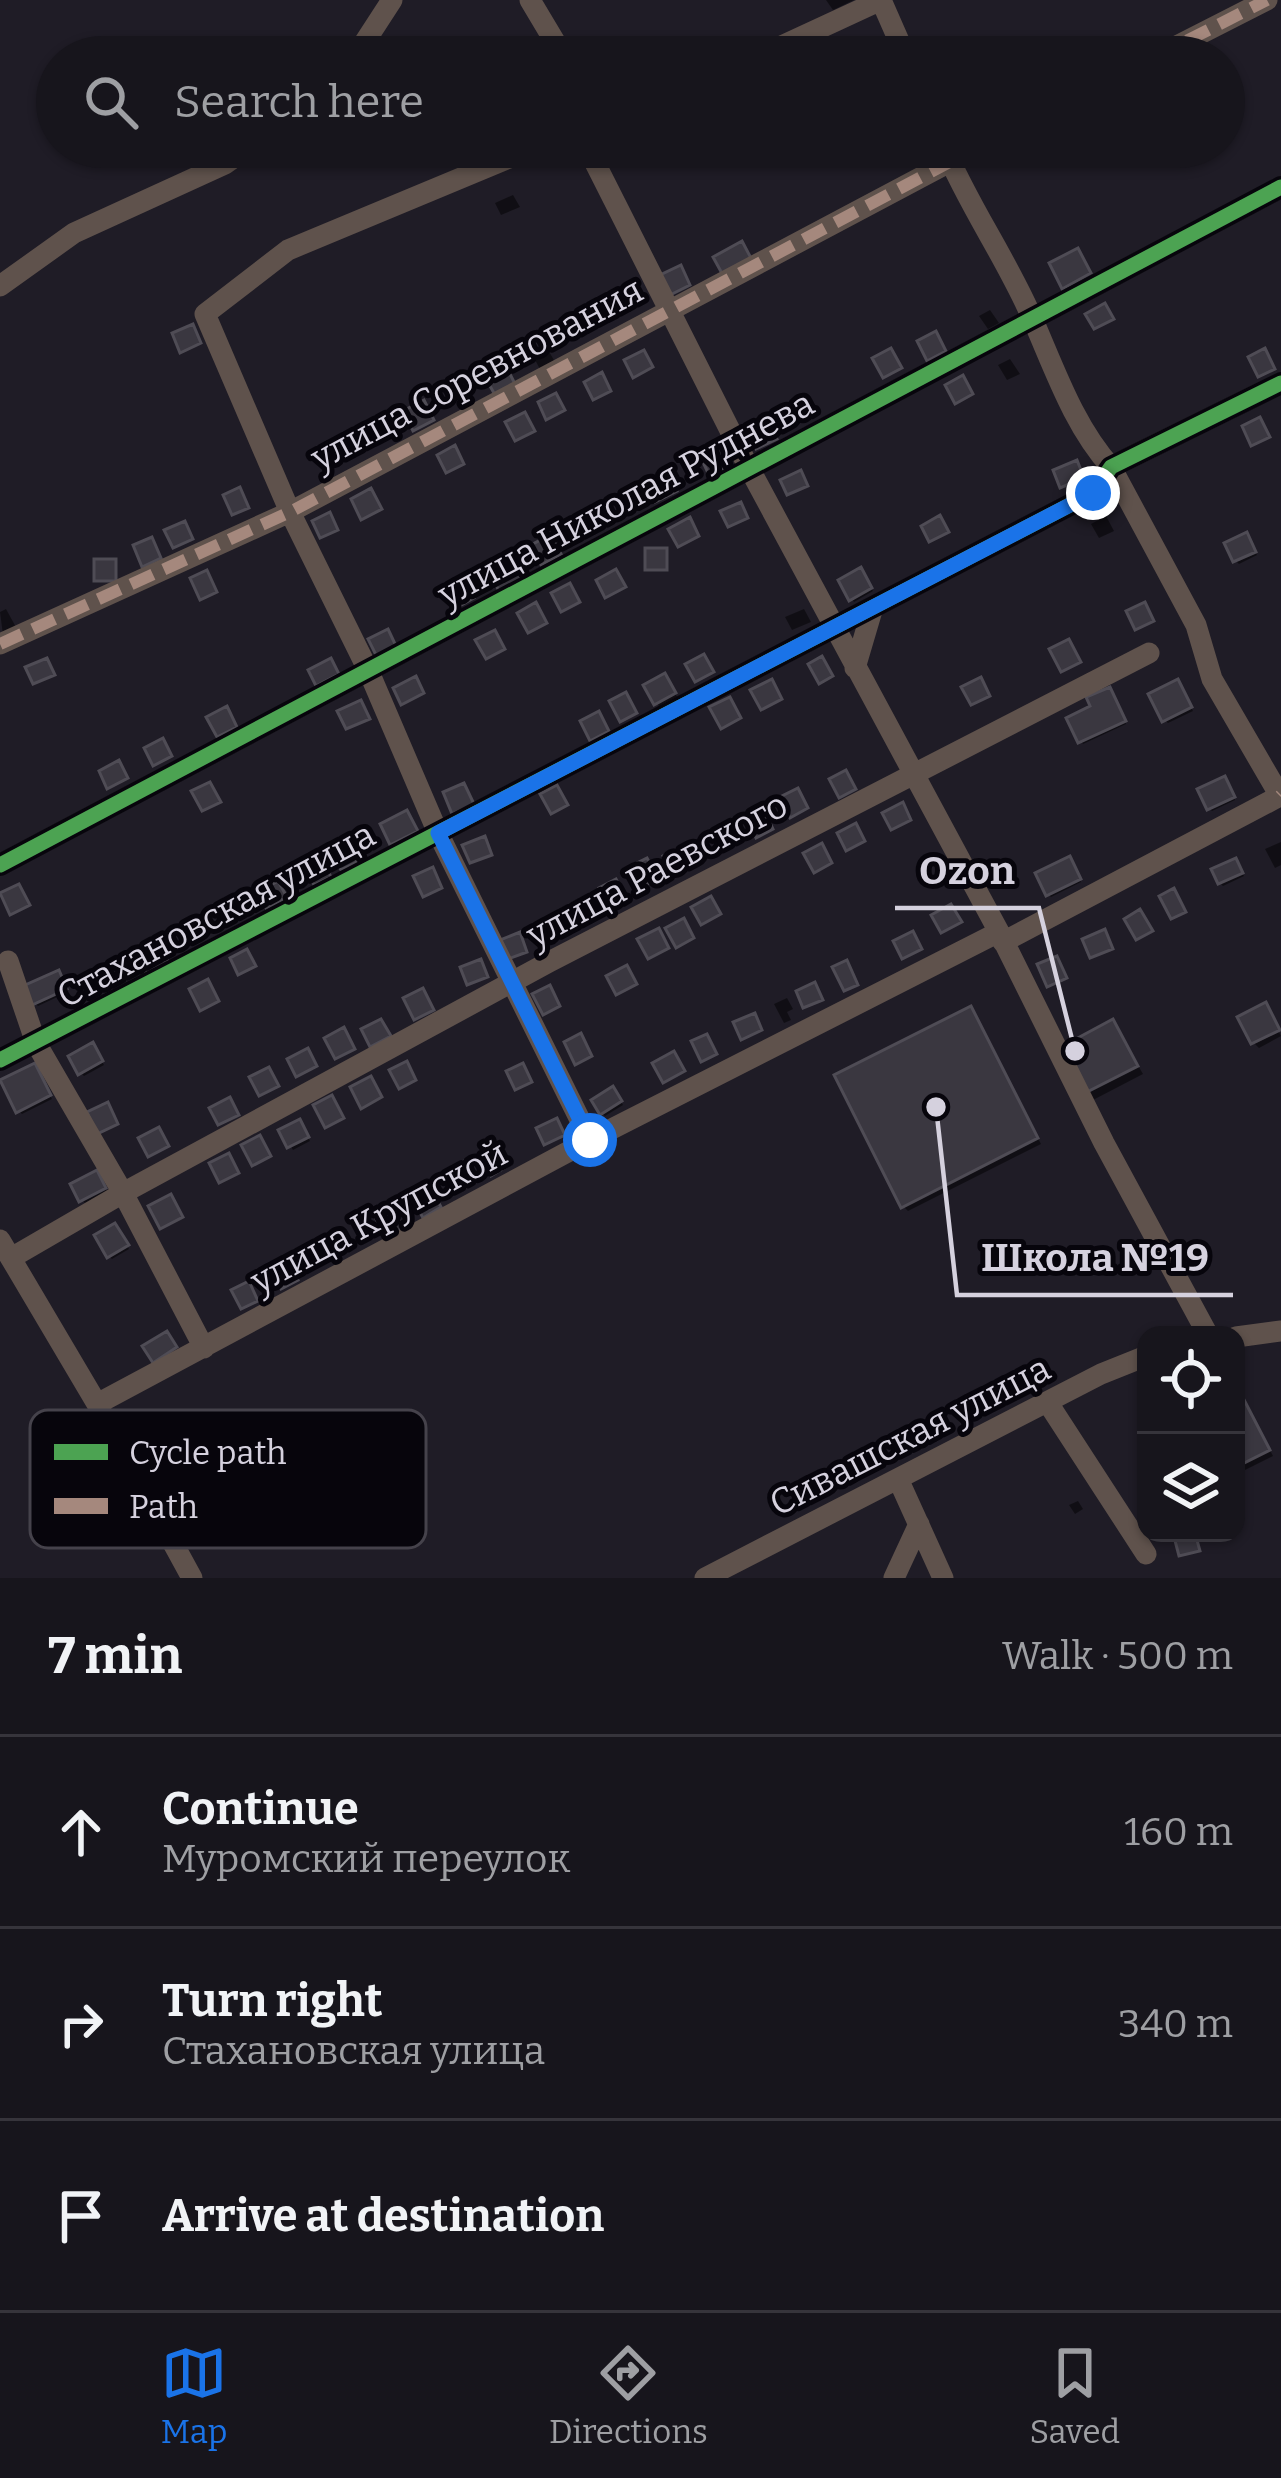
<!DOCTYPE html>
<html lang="en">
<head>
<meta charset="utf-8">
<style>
	body { margin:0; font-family:Bitter,serif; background:#201e25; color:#f1f3f6 }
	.controls { position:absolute; right:36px; bottom:36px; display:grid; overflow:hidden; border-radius:24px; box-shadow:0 3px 9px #0004 }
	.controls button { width:108px; height:108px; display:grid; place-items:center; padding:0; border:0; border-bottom:3px solid #36343b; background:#17151c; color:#f1f3f6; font:60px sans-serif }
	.stop { position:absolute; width:36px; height:36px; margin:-27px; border:9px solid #1a73e8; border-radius:50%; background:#fff }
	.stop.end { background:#1a73e8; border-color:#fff; box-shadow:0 3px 12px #0008 }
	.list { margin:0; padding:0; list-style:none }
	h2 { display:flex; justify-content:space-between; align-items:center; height:156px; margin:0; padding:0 48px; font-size:51px }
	h2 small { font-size:39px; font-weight:400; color:#9e9fa3 }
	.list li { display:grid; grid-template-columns:78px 1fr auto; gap:36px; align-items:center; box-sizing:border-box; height:192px; padding:0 48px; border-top:3px solid #36343b }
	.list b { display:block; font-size:45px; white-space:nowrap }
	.list p { margin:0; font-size:39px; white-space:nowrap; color:#9e9fa3 }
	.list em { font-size:39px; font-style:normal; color:#9e9fa3 }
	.icon { flex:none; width:66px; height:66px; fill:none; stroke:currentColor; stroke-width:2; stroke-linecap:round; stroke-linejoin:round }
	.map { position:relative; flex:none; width:1281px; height:1578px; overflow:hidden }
	.search { position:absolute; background:#17151c; box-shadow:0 3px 9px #0004; left:36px; right:36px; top:36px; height:132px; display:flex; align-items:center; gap:30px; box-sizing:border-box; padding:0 42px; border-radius:66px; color:#9e9fa3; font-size:45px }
	.sheet { height:732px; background:#17151c }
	nav { display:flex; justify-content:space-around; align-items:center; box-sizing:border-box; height:168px; border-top:3px solid #36343b; background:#17151c; font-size:33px; color:#9e9fa3 }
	nav a { display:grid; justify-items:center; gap:6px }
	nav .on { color:#1a73e8 }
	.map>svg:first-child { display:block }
	.shadow { fill:#0007 }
	.building { fill:#3a3740; stroke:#4f4c55; stroke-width:3 }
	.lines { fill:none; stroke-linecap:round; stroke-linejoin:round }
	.minor { stroke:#5f524c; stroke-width:21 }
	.quiet { stroke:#a5887d; stroke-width:12; stroke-dasharray:24 12; stroke-linecap:butt }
	.cycleway-casing { stroke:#07050c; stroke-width:22 }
	.cycleway { stroke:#4ca352; stroke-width:15 }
	.route { stroke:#1a73e8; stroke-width:15 }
	.labels { text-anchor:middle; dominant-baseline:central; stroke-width:10; stroke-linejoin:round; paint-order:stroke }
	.street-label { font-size:36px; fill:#d5d1de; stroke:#07050c }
	.key { fill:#07050c; stroke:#45424b; stroke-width:3 }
	.key-label { font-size:33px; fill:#d5d1de }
	.leader { fill:none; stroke:#d5d1de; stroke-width:4.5 }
	.callout-dot { fill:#d5d1de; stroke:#07050c; stroke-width:4.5 }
	.callout-label { font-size:39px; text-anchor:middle; font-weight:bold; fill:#d5d1de; stroke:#07050c; stroke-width:10; stroke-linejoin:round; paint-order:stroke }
</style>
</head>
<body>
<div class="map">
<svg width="1281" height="1578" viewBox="0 0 1281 1578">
	<rect width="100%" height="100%" fill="#1f1c26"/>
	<path class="shadow" d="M826 0H854L833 10Z
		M513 195 520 207 501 215 495 203Z
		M990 310 999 323 988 329 979 316Z
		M547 348 559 369 542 373 533 356Z
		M1010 359 1020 374 1007 380 998 365Z
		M465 386 475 403 463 409 453 392Z
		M1106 516 1114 531 1099 538 1091 524Z
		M1249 539 1257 555 1239 564 1236 561Z
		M864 574 873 591 854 602 852 599Z
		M6 609 17 629 3 635 0 612Z
		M804 609 811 622 792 630 785 617Z
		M668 680 677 697 659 706 657 703Z
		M1180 686 1193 711 1168 723 1165 720Z
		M1112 693 1126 724 1083 744 1081 741Z
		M1227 783 1235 800 1212 811 1209 808Z
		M1281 842V865L1275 868 1265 849Z
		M1072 863 1081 882 1051 897 1048 894Z
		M1238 864 1244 876 1223 886 1220 883Z
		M61 976 68 992 38 1006 35 1003Z
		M787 998 793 1009 787 1012 791 1020 784 1023 774 1004Z
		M1265 1006 1281 1036 1259 1048 1253 1042Z
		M970 1009 1041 1144 908 1211 903 1206Z
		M1113 1023 1143 1074 1093 1100 1086 1092Z
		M95 1049 104 1065 84 1076 81 1073Z
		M37 1070 52 1099 22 1114 19 1111Z
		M616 1093 623 1105 605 1116 602 1113Z
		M302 1125 310 1141 293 1150 282 1131Z
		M99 1176 107 1191 85 1203 82 1200Z
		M118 1229 129 1249 112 1259 109 1256Z
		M1236 1397 1244 1401 1273 1456 1241 1472 1236 1467Z
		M1078 1501 1083 1509 1075 1514 1069 1505Z"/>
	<path class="building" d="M742 241 753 262 724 277 713 257Z
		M1078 248 1091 273 1062 289 1049 263Z
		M681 265 690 285 668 296 658 276Z
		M1105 303 1114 319 1094 329 1085 314Z
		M193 324 201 343 180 353 172 333Z
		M936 331 946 351 927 361 917 341Z
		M891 348 902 368 883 378 872 358Z
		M1265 348 1275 369 1258 377 1248 357Z
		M644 350 653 367 633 378 624 360Z
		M505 364 515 384 495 395 484 375Z
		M602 372 611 391 593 400 584 382Z
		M963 375 973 394 955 404 945 385Z
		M556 393 565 410 546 420 538 402Z
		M424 400 434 420 413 431 403 411Z
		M525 412 535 431 515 441 505 422Z
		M1260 417 1270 437 1251 446 1242 426Z
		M770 423 777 439 756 449 748 434Z
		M455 445 464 464 446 473 437 455Z
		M723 450 730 465 709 475 702 460Z
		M1077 460 1084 478 1060 488 1053 470Z
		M801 470 808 486 787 495 780 480Z
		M668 473 677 491 655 502 646 485Z
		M240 487 249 508 232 515 223 495Z
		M371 488 382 509 361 520 351 499Z
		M741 502 748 518 728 527 720 511Z
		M330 512 338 530 320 538 312 521Z
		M940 515 949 532 929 542 921 526Z
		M690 517 699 536 678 547 668 529Z
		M185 521 193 539 173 548 164 530Z
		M1247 532 1256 552 1233 562 1224 543Z
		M550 535 561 554 541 565 531 545Z
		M152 537 161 558 142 567 133 545Z
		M645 548H667V570H645Z
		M94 559H116V581H94Z
		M511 560 522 580 499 591 489 572Z
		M861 567 872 588 849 601 838 580Z
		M616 569 626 587 605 598 596 580Z
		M207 570 217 592 200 600 190 578Z
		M464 579 474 598 456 608 446 588Z
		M570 583 580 602 561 612 551 593Z
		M536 602 547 623 528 633 517 613Z
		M1145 602 1154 621 1135 630 1126 611Z
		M388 629 396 646 376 655 368 639Z
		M495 630 505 649 486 659 475 640Z
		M1069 639 1081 662 1061 672 1049 649Z
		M704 654 714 672 695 682 685 664Z
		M822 656 833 676 819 684 808 664Z
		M47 658 55 675 33 684 25 667Z
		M331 658 339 674 316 686 308 670Z
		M665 673 676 693 654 705 643 685Z
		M416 676 424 693 401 705 393 688Z
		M981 677 990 696 971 705 961 687Z
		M772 679 782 699 761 710 750 690Z
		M1178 679 1192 707 1162 722 1148 694Z
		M1110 687 1126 721 1078 743 1066 718 1090 706 1086 697Z
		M626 692 637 713 620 722 609 701Z
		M730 697 741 718 721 729 709 707Z
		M361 700 370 719 346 729 337 711Z
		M227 706 237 727 217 737 206 717Z
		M599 711 609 731 590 741 580 721Z
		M163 738 172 756 153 766 144 748Z
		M119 760 128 778 107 789 99 771Z
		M846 770 856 789 839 798 829 779Z
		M1225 776 1235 797 1207 810 1197 789Z
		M210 782 221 802 202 811 191 791Z
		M464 783 474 804 452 814 443 792Z
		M557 785 568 805 551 814 540 794Z
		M798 788 808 808 790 818 780 797Z
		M903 802 911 820 891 830 882 813Z
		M407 810 418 831 390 845 380 824Z
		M764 810 773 829 756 838 747 819Z
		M856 823 865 841 846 851 837 833Z
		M485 836 492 855 470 863 462 845Z
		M346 843 357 862 341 870 330 852Z
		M822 843 832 863 814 873 803 853Z
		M685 845 694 864 673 875 663 856Z
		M320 855 331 877 314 885 303 864Z
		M1070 856 1081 879 1046 896 1035 873Z
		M647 858 658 879 638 889 627 868Z
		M1236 858 1243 873 1218 884 1211 869Z
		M433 867 442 888 423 897 413 876Z
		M616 879 626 898 609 907 599 888Z
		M278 881 287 897 266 908 257 893Z
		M19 884 30 905 10 915 0 893Z
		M1174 888 1186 912 1171 919 1159 896Z
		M711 896 721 914 701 925 691 907Z
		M581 899 592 920 573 930 562 909Z
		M951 904 962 922 941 933 931 915Z
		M1140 909 1153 931 1136 940 1124 919Z
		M684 918 694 938 676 948 665 928Z
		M659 928 669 948 648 959 637 939Z
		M1105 929 1113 949 1090 958 1082 939Z
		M913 931 922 949 902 959 893 941Z
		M520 932 527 952 508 959 500 940Z
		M160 944 169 963 146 974 137 955Z
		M247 949 256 966 238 975 230 958Z
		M1057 956 1067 978 1047 987 1037 964Z
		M481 959 488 977 467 985 460 967Z
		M847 960 858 985 844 991 832 967Z
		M627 965 637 984 616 995 606 976Z
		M59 970 67 989 32 1005 23 986Z
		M208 979 219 1001 200 1011 189 989Z
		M815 982 823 1000 803 1008 796 991Z
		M550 985 560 1006 543 1015 532 994Z
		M423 988 434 1010 414 1020 403 998Z
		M1266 1002 1280 1030 1251 1044 1237 1017Z
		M971 1006 1038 1138 901 1208 834 1075Z
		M755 1013 762 1030 741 1040 733 1022Z
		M381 1019 391 1036 370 1047 361 1029Z
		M1113 1019 1138 1066 1083 1094 1059 1048Z
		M344 1027 355 1049 335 1059 324 1038Z
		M581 1033 592 1056 575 1065 564 1042Z
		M707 1034 717 1054 701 1062 691 1041Z
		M93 1042 103 1061 78 1075 68 1056Z
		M308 1048 317 1066 296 1077 287 1059Z
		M674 1051 685 1071 663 1083 652 1063Z
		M407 1061 416 1080 399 1089 389 1070Z
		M35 1063 51 1095 16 1113 0 1080Z
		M523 1063 532 1082 515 1090 506 1071Z
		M269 1067 279 1086 259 1096 249 1077Z
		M371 1076 382 1097 361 1109 350 1087Z
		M613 1086 622 1101 600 1115 591 1100Z
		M332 1095 344 1118 325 1128 313 1105Z
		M230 1097 239 1115 218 1125 209 1108Z
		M108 1102 118 1124 97 1134 87 1112Z
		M557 1118 565 1135 544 1145 536 1128Z
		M300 1119 309 1137 287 1148 278 1130Z
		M159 1127 169 1146 148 1157 138 1138Z
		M260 1135 271 1156 252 1166 241 1145Z
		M499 1145 511 1164 491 1176 480 1157Z
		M229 1153 239 1173 219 1183 209 1163Z
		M464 1161 476 1182 458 1192 446 1172Z
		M97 1170 106 1188 79 1202 70 1184Z
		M431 1189 441 1207 423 1218 413 1200Z
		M171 1194 183 1217 160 1229 148 1206Z
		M393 1208 403 1228 385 1237 375 1217Z
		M115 1223 129 1245 107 1258 94 1235Z
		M331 1237 340 1255 322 1264 312 1246Z
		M288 1261 298 1280 281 1289 271 1269Z
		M249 1281 258 1301 241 1309 231 1290Z
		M167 1331 177 1347 153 1363 142 1346Z
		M1240 1392 1270 1450 1236 1467V1394Z
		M1173 1533H1195L1200 1551 1179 1556Z"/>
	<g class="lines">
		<path class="minor" d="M530 0 564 57
			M881 0 906 57
			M355 57 392 0
			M758 57 881 0
			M1155 57 1267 0
			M550 147 509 158 288 250 205 314 290 512 369 672 438 833 590 1140
			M587 147 748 466 999 932 1104 1143 1208 1335
			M944 147C969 207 1008 261 1033 320 1055 370 1074 426 1111 467L1196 625 1212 679 1280 796 1003 942
			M0 286 74 233 225 164 249 147
			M0 644 290 512 978 147
			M855 668 873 607
			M0 865 1281 187
			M8 961 36 1043 123 1193 204 1348
			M0 1060 1093 493 1111 467 1281 383
			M0 1240 97 1404 192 1578
			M11 1258 123 1193 549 962 1149 653
			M1236 1337 1281 1331
			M1048 1403 1146 1554
			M97 1404 590 1140 999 932
			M899 1481 943 1578
			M705 1578 1101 1374 1146 1356
			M894 1578 919 1524"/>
		<path class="quiet" d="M1155 57 1267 0
			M0 644 290 512 978 147
			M1280 796 1281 795"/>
		<g class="cycleway-casing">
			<path id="cycleway" d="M0 865 1281 187
				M0 1060 1093 493 1111 467 1281 383"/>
		</g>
		<use href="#cycleway" class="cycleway"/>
	</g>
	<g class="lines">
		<path class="route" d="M590 1140 438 833 1093 493"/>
	</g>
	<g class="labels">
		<g class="street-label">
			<text transform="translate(477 374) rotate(-28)">улица Соревнования</text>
			<text transform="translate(626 499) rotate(-28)">улица Николая Руднева</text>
			<text transform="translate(657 870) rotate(-28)">улица Раевского</text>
			<text transform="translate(216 915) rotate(-28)">Стахановская улица</text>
			<text transform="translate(379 1217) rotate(-28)">улица Крупской</text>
			<text transform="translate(910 1436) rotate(-27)">Сивашская улица</text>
		</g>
	</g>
	<rect x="30" y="1410" width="396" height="138" rx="18" class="key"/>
	<rect x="54" y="1444" width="54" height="16" fill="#4ca352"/>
	<rect x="54" y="1498" width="54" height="16" fill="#a5887d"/>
	<g class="key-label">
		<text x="129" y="1464">Cycle path</text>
		<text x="129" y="1518">Path</text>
	</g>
	<path class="leader" d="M1075 1051L1039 908H895M936 1107L957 1295H1233"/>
	<g class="callout-dot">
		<circle cx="1075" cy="1051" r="12"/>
		<circle cx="936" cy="1107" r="12"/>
	</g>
	<g class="callout-label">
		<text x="967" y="884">Ozon</text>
		<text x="1095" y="1271">Школа №19</text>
	</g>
</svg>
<div class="controls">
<button><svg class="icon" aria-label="locate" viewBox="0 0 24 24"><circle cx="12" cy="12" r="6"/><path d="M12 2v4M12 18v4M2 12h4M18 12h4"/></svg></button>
<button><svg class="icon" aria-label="layers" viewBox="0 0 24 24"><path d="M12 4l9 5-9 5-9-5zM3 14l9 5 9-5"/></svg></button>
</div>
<div class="stop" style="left:590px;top:1140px"></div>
<div class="stop end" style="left:1093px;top:493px"></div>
<div class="search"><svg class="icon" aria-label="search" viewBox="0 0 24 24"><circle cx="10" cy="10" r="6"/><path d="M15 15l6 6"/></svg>Search here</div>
</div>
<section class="sheet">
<h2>7 min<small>Walk · 500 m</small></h2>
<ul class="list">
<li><svg class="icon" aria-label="ahead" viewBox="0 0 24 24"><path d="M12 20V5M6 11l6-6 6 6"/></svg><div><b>Continue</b><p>Муромский переулок</p></div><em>160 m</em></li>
<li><svg class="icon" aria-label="right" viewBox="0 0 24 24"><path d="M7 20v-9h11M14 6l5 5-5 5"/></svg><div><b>Turn right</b><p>Стахановская улица</p></div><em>340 m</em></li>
<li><svg class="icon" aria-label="arrive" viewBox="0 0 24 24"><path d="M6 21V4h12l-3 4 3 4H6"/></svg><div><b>Arrive at destination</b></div></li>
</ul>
</section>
<nav>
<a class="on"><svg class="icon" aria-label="map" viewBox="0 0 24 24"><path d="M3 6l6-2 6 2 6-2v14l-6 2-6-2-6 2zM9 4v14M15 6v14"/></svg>Map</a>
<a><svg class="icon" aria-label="directions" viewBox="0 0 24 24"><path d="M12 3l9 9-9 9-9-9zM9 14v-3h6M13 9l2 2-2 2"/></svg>Directions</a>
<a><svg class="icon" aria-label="saved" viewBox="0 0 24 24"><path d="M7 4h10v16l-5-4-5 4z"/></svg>Saved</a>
</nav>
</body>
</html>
